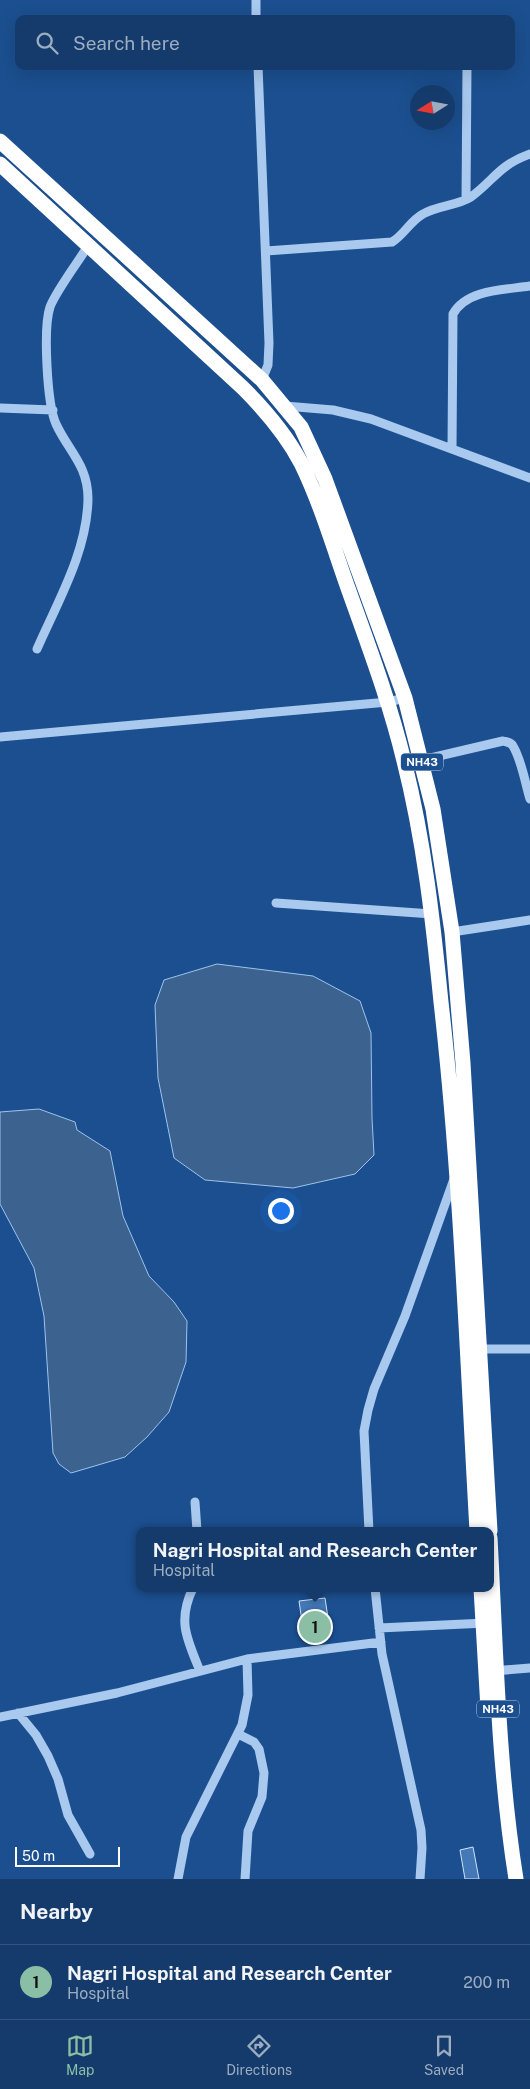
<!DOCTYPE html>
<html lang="en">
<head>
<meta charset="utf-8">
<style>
	body { margin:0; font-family:"Public Sans",sans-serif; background:#1d4271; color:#f1f3f6 }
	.compass { position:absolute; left:410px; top:85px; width:45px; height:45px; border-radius:50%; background:#143b6b; box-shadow:0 5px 20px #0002; rotate:259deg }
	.scale { position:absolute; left:15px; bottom:12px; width:105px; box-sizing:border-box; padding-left:5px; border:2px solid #fff; border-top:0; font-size:14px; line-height:18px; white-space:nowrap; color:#fff; -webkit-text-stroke:4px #1b4f8f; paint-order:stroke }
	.you { position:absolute; left:280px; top:1210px; width:18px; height:18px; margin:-12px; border:4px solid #fff; border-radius:50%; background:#1a73e8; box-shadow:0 0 0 8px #1a73e833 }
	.badge { display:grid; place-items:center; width:32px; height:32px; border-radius:50%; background:#8abfa5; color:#111; font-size:16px; font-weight:700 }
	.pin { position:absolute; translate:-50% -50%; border:2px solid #fff; box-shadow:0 1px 5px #0006 }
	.popup { position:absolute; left:136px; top:1527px; width:358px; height:65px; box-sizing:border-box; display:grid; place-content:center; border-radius:10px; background:#143b6b; filter:drop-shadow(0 1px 4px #0005); font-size:16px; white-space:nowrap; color:#9dadc1 }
	.popup b { font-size:19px; color:#f1f3f6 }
	.popup::after { content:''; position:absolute; left:50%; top:100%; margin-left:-10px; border:10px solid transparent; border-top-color:#143b6b }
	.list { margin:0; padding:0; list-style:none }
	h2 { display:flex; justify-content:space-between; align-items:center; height:65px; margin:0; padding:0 20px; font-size:21px }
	h2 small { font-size:16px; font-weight:400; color:#9dadc1 }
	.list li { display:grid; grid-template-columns:32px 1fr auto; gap:15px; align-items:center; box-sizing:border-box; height:75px; padding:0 20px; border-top:1px solid #33557e }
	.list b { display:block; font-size:19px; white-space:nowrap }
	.list p { margin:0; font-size:16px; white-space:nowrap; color:#9dadc1 }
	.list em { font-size:16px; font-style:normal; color:#9dadc1 }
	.icon { flex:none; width:28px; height:28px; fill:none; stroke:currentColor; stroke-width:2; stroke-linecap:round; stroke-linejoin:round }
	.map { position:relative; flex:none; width:530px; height:1879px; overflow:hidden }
	.search { position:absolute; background:#143b6b; box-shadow:0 5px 20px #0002; left:15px; right:15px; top:15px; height:55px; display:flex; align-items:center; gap:12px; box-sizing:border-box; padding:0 18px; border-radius:10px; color:#9dadc1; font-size:19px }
	.sheet { height:140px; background:#143b6b }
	nav { display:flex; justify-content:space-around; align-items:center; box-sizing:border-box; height:70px; border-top:1px solid #33557e; background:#143b6b; font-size:14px; color:#9dadc1 }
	nav a { display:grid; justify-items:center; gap:2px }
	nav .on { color:#8abfa5 }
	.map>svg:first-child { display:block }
	.water { fill:#3c6290; stroke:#9cc4f0 }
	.building { fill:#4478b7; stroke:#cfe3fa }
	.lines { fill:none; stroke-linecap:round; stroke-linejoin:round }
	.minor { stroke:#a9c9ee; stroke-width:9 }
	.highway { stroke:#fff; stroke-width:15 }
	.labels { text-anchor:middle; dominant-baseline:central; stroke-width:5; stroke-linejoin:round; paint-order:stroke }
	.shield { fill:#1b4f8f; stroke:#bbcadd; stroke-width:1 }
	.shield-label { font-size:11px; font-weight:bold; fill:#fff }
</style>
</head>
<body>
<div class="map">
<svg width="530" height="1879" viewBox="0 0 530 1879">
	<rect width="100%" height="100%" fill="#1b4f8f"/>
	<path class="water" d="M217 964 313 976 360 1001 371 1033 372 1118 374 1155 355 1174 293 1188 205 1180 174 1158 158 1078 155 1005 164 980Z
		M39 1109 75 1122 77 1130 110 1151 123 1216 149 1276 174 1302 187 1321 186 1362 169 1412 147 1437 125 1457 71 1473 59 1464 53 1453 44 1316 34 1268 0 1204V1112Z"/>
	<path class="building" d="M325 1598 330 1631 304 1635 299 1601Z
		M473 1847 479 1879H465L460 1850Z"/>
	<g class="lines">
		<path class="minor" d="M256 0V19
			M258 66 269 343 268 365 262 380
			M466 199 467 66
			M266 251 392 242C404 235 410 221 423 214 438 205 457 206 471 197 494 180 499 165 530 154
			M285 406 333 410 371 419 530 478
			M0 408 53 410
			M452 449 453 314C467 289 505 290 530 286
			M37 649C58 601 87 552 88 499 88 465 69 452 56 424 47 404 43 328 50 307 56 291 78 262 88 246
			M0 737 388 702 405 698
			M422 760 503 741C507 742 511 742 513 746 522 761 525 783 530 799
			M276 903 432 914
			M452 932 530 920
			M480 1349H530
			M195 1502 197 1531
			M369 1531 364 1431 368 1410 374 1389 405 1316 454 1179
			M193 1588C177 1621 187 1639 200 1671
			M375 1588 382 1654 421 1830 422 1848 420 1879
			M379 1628 486 1623
			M493 1671 530 1668
			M18 1713 36 1735 48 1756 58 1779 68 1815 90 1854
			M0 1717 117 1693 247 1659 381 1642
			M238 1734 254 1742 259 1749 264 1773 262 1797 248 1831 245 1879
			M178 1879 186 1837 242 1725 248 1695 247 1659"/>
		<path class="highway" d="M0 141 262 380 301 427 325 479 405 698 433 809 452 932 463 1063 490 1531
			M0 164 243 388C266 411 286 434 301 463 321 504 334 549 349 591 369 647 390 703 404 761 424 840 433 921 441 1002 461 1178 467 1355 477 1531
			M490 1538C496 1651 498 1766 516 1879
			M481 1588 488 1709"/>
	</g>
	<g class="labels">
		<g class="shield">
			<rect x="401" y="753.5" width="42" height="17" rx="4"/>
			<rect x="477" y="1700.5" width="42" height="17" rx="4"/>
		</g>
		<g class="shield-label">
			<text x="422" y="762">NH43</text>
			<text x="498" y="1709">NH43</text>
		</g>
	</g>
</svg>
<svg class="compass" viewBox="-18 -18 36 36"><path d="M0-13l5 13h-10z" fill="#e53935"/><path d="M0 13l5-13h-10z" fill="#9dadc1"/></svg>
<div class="scale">50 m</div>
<div class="you"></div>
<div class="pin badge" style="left:315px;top:1627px">1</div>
<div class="popup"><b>Nagri Hospital and Research Center</b>Hospital</div>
<div class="search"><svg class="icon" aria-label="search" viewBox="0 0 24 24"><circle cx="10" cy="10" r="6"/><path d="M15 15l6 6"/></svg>Search here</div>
</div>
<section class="sheet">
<h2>Nearby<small></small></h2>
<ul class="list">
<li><span class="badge">1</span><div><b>Nagri Hospital and Research Center</b><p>Hospital</p></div><em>200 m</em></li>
</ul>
</section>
<nav>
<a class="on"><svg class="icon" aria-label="map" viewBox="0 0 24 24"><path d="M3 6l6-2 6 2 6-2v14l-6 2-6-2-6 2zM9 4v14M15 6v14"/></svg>Map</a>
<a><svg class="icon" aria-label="directions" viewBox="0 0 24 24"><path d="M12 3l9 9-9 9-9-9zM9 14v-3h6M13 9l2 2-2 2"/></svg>Directions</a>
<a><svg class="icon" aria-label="saved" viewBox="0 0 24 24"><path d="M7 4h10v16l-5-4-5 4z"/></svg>Saved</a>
</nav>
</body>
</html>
